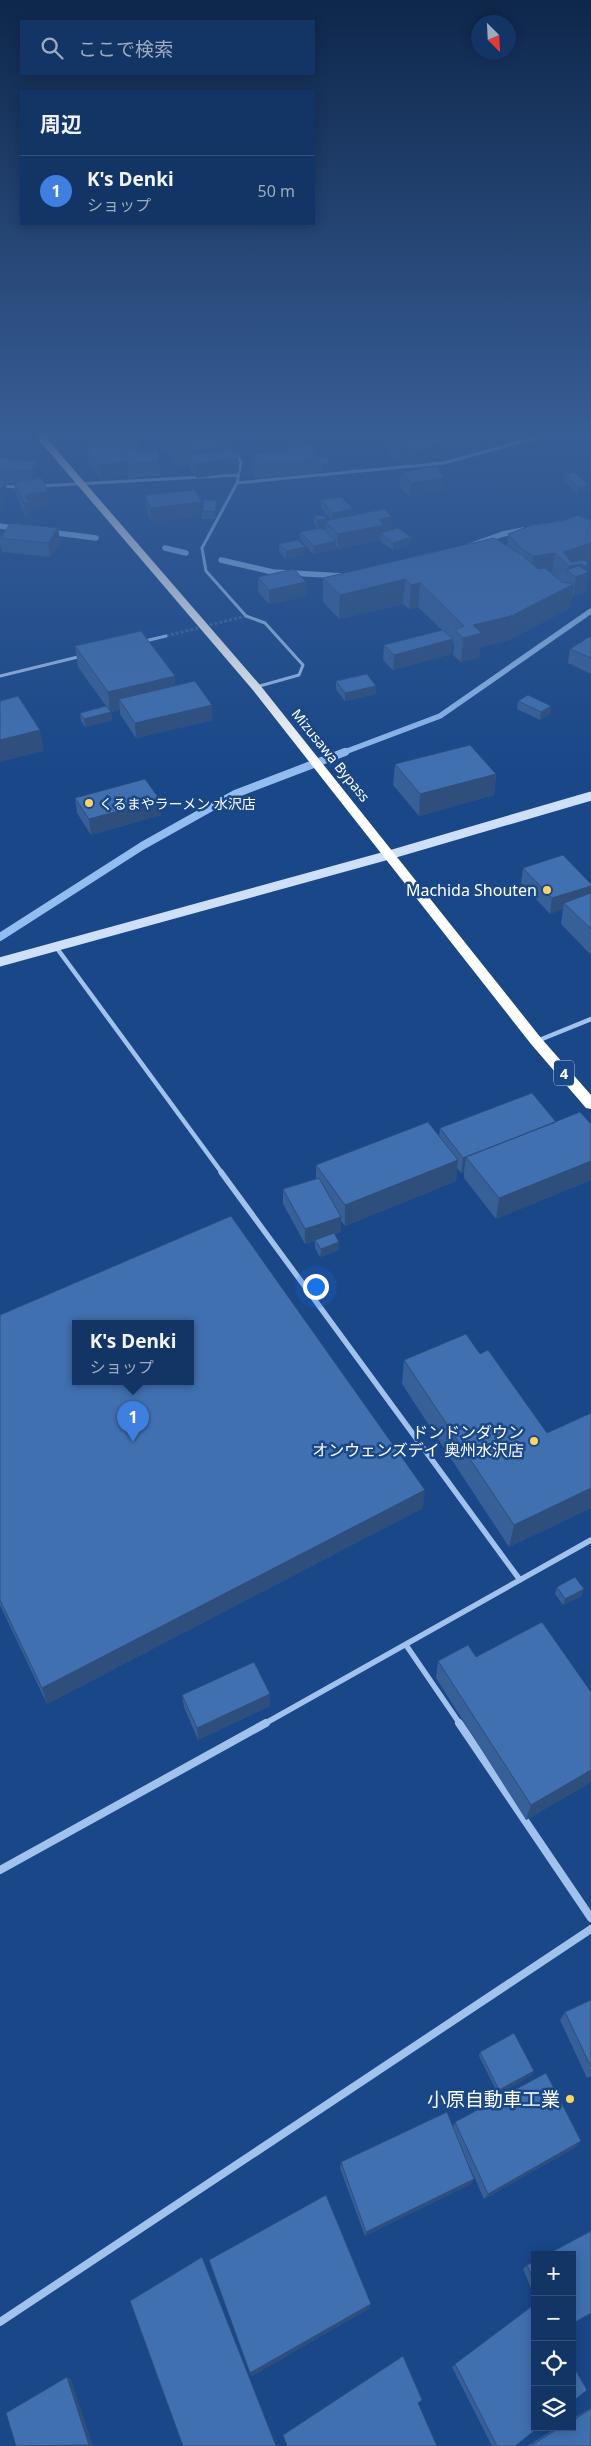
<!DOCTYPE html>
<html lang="ja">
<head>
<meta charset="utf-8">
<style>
	body { margin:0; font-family:"Noto Sans","Noto Sans JP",sans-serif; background:#20406f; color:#f1f3f6 }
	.controls { position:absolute; right:15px; bottom:15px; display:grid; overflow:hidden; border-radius:0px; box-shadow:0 2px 12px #0003 }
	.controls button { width:45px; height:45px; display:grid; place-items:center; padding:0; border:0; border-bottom:1px solid #32507a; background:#133566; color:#f1f3f6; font:25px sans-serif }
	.compass { position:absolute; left:471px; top:15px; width:45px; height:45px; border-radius:50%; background:#133566; box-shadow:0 2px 12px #0003; rotate:156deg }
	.you { position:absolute; left:315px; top:1286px; width:18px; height:18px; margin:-12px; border:4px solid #fff; border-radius:50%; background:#1a73e8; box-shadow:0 0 0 8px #1a73e833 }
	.badge { display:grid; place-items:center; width:32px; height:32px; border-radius:50%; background:#ffd35d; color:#fff; font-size:16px; font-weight:700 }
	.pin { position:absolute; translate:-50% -41px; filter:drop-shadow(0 1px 2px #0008) }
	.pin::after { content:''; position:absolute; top:26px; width:18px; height:15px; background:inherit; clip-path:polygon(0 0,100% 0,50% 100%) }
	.popup { position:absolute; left:72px; top:1320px; width:122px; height:65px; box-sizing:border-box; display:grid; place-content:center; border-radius:0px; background:#133566; filter:drop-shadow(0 1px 4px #0005); font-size:16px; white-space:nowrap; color:#9dabbf }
	.popup b { font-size:19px; color:#f1f3f6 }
	.popup::after { content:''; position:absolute; left:50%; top:100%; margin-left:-10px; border:10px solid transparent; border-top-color:#133566 }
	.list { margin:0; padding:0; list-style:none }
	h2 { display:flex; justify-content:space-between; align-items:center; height:65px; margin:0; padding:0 20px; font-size:21px }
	h2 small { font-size:16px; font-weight:400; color:#9dabbf }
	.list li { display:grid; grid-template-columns:32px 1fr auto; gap:15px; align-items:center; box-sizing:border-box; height:70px; padding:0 20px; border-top:1px solid #32507a }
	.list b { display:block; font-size:19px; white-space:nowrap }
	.list p { margin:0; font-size:16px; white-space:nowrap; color:#9dabbf }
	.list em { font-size:16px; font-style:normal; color:#9dabbf }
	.icon { flex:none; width:28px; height:28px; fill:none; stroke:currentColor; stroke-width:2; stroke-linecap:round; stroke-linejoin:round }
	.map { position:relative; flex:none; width:591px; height:2446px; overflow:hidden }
	.search { position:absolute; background:#133566; box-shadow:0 2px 12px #0003; left:20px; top:20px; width:295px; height:55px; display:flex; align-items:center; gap:12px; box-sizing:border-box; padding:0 18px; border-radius:0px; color:#9dabbf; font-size:19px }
	.panel { position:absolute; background:#133566; box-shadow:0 2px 12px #0003; left:20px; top:90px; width:295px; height:135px; border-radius:0px }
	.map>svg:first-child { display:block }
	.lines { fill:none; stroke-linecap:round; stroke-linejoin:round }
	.stream-far1 { stroke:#93bcf0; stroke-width:5.5 }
	.stream { stroke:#93bcf0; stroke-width:8 }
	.street-tunnel { stroke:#3c639a; stroke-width:3; stroke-dasharray:3 2; stroke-linecap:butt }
	.street-far3 { stroke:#a0c2ed; stroke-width:3 }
	.street-far2 { stroke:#a0c2ed; stroke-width:4.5 }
	.street-far1 { stroke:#a0c2ed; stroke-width:5.5 }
	.street { stroke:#a0c2ed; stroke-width:8 }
	.secondary { stroke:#cddff9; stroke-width:9 }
	.highway { fill:#fff; fill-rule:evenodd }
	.wall { fill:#386098 }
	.shaded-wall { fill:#2e4e7c }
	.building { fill:#4170b1; stroke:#2e4e7c; fill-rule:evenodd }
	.poi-dot { fill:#ffd35d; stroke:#194788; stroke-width:2 }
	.labels { text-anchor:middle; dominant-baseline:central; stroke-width:5; stroke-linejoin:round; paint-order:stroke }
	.far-street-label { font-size:14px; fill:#fff; stroke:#194788 }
	.far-poi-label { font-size:14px; fill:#fff; stroke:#194788; text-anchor:start }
	.shield { fill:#194788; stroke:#bac8db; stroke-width:1 }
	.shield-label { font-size:15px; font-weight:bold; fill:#fff }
	.poi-label { font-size:16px; fill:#fff; stroke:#194788; text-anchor:end }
	.near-poi-label { font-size:19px; fill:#fff; stroke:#194788; text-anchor:end }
</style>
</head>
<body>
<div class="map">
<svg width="591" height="2446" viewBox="0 0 591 2446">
	<rect width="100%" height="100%" fill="#194788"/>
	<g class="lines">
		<path class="stream-far1" d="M0 526 18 529
			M49 532 96 538
			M469 546 503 534 523 530
			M165 548 186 553
			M221 560 273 572 344 576
			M342 753 440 716 591 611"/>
		<path class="stream" d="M0 937 142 846 235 794 345 752"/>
		<path class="street-tunnel" d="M166 636 246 616"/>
		<path class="street-far3" d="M218 433 224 442
			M235 454 241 462 237 483 202 548 206 571 246 616 265 623 303 665 299 675 256 687
			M237 483 444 463 553 433
			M0 486 19 487
			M40 486 238 475
			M141 642 166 636
			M0 676 82 656"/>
		<path class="street-far2" d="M56 947 222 1173
			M537 1041 591 1019"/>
		<path class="street-far1" d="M221 1172 520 1580
			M406 1645 460 1724
			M264 1724 591 1540"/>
		<path class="street" d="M459 1723 591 1918
			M0 1870 266 1723
			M0 2322 591 1929"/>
		<path class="secondary" d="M0 962 389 855 591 796"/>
		<path class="highway" d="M33 433H42L260 685 541 1038 591 1095V1109L586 1108 531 1044 252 689Z"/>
	</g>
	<path class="wall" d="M119 433H138V436H137L140 451 159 462 160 476 129 478 128 475 101 480 88 462 87 448 93 447V442L111 444 110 438 120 437Z
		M393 433H496L495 444 458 450 457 454 435 458 434 462 412 465 408 460 397 462 388 451V437L397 436Z
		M515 433H538L521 437Z
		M198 436 216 438 232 447 239 472 196 478 190 468V465H174L171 456 170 452H161L160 444 172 440Z
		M286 447 318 458 331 464V471L322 473 318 469V473L255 478 251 468V454L286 451Z
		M0 458 37 461 38 475 36 479 48 491 50 505 30 508 31 517 26 518 16 496 14 483H6L7 494 0 511Z
		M401 473 445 477 444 491 410 497 400 487Z
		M564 474 588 484 587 492 577 494 563 481Z
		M145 495 201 502V516L151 522 147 509Z
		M321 500 352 515 392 517 391 530 411 537 410 544 393 550 380 541V540L338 549 336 546V549L313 554 300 540V532L325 531V526L317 528 314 524V516L327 519V520H331L321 508Z
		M217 508 215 519H202V511Z
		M591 519V563L590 562 587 563 588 572 586 592 573 597 572 596 570 608 509 640 480 647 479 658 461 662 453 655 454 643 453 641 451 654 393 670 383 660 384 645 442 630 418 607 409 609 403 604 339 619 323 602V578L507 546 508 534Z
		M58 528 60 542 50 557 2 552 1 546H0V530L1 535Z
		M279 544 305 547V555L286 559 279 551Z
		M258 577 306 596 269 604 258 592Z
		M591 636V674L568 663 570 649Z
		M75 646 175 686 213 720 136 738 120 714V710L111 712 112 720 85 727 81 721 80 713 106 706 78 667Z
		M336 681 376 694 345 701 336 689Z
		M518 701 550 714 540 720 517 709Z
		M395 764 496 774 494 795 419 816 393 785Z
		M75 798 160 800 161 815 91 835 77 813Z
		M523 868 591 884V955L561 924 563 909 550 914 521 883Z
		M556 1122 591 1124V1180L496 1219 464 1178V1172L461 1173 457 1168 456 1181 345 1226 341 1221V1232L335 1234 339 1250 320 1257 315 1248V1241L305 1244 283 1204V1189L316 1179V1165L439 1136 440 1128Z
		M0 1315 423 1508 47 1704 0 1605Z
		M480 1354 547 1433 591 1413V1508L509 1547 402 1384 404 1360Z
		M557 1587 584 1589 581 1596 563 1605 555 1594Z
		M476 1657 591 1692V1782L526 1820 436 1678 438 1661Z
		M270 1694V1706L198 1740 184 1707 182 1695Z
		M591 2000V2076L587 2078 560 2020 565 2012Z
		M480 2052 532 2075 498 2094 479 2056Z
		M455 2122 581 2141 576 2147 484 2199 468 2163 474 2179 471 2184 365 2236 340 2168 341 2162 453 2127Z
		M535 2261V2298L523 2269 527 2265Z
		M535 2304 515 2446H492L452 2367Z
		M591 2408V2446H527L558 2427H572V2419Z"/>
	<path class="shaded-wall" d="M61 433H105L61 437Z
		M121 433H138V436L121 438Z
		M482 433H496L495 444 458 450 457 454 435 458 434 462 412 465 413 451 455 437Z
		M521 433H538L521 437Z
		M232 447 233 459 238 458 239 472 196 478 195 464 193 460 192 451Z
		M409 447 408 460 397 462 398 448Z
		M37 461 38 475 33 485 31 471Z
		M127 461 128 475 101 480 100 466Z
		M331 464V471L322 473V465Z
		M445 477 444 491 410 497 411 483Z
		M5 480 7 494 0 511V492Z
		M588 484 587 492 577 494 578 486Z
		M48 491 50 505 30 508 31 517 26 518 24 503 25 495Z
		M217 500V508L215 519V512Z
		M201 502V516L151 522 150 508Z
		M353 509 352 517 332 521 333 513Z
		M392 517 391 531 380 533V540L338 549V534L379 519Z
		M327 519V522L325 521V526L317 528V520Z
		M58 528 60 542 50 557 48 543Z
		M411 537 410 544 393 550V543Z
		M336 541V549L313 554 314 546Z
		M591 543V556L590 562 582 565 580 575H581L582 566 589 565 586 592 573 597 576 577 568 572 569 566 563 552Z
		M305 547V555L286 559V551Z
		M555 553 552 573 531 576 533 556Z
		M405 579 403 604 339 619 340 595Z
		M306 582V596L269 604V590Z
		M420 583 418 607 409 609 411 585Z
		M574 584 570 608 509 640 480 647 479 658 461 662 463 638 473 625Z
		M453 639 451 654 393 670 394 655Z
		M175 676 176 696 119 699 120 710 111 712 112 720 85 727 84 719 110 712 108 692Z
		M376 686V694L345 701V693Z
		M212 705 213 720 136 738 135 723Z
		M551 706 550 714 540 720 541 712Z
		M40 730 44 751 0 762V740Z
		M496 774 494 795 419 816 420 794Z
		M160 800 161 815 91 835 89 819Z
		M591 886V893L564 903 563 909 550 914 552 898Z
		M556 1122 466 1157 464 1172 461 1173 463 1158Z
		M458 1160 456 1181 345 1226V1205Z
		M591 1161V1180L496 1219 499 1198Z
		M341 1217V1232L305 1244V1229Z
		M339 1242V1250L320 1257 321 1249Z
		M591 1488V1508L509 1547 514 1525Z
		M425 1490 423 1508 47 1704 42 1688Z
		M584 1589 581 1596 563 1605 565 1599Z
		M270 1694V1706L198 1740 197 1728Z
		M591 1770V1782L526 1820 531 1805Z
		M534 2071 532 2075 498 2094 499 2090Z
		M581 2141 576 2147 484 2199 488 2194Z
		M474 2179 471 2184 365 2236 366 2232Z
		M371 2304 369 2309 251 2377 250 2373Z
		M67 2377 71 2379 93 2446H88Z"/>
	<path class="building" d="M172 433H197V439L170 442V444H160L161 440H172Z
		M211 433 216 438 201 439 197 436Z
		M412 433H482L455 437 459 440 432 444 435 448 413 451 409 447 398 448 388 437Z
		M137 436 140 447 118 448 115 444H112L110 438Z
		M228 436 232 447 192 451H173L170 442Z
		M106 440 110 444 96 447 93 442Z
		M115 444 127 459 126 451 157 449 159 462 128 464 127 461 100 466 87 448Z
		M312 445 319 459 255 464 251 454 288 451 286 447Z
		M232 449 238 458 195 464 189 455Z
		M326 457 331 464 322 465 319 461 318 458Z
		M0 458 37 461 31 471 0 469Z
		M435 466 445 477 411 483 401 473Z
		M574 472 588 484 578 486 564 474Z
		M42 478 48 491 25 495 29 503H24L14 482Z
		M0 480H5L0 492Z
		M195 490 201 502 150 508 145 495Z
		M341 497 353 509 333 513 321 500Z
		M204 500H217L215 512 202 511Z
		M384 509 392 517 379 519 384 525 338 534 325 521Z
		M323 515 327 519 317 520 314 516Z
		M578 515 588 520 591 519V543L563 552 571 562 585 560 589 565 582 566V564L569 566 555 553 533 556 521 548 508 534 532 525 562 521Z
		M11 523 58 528 48 543 0 538Z
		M322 528 336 541 314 546 300 532Z
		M398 528 411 537 393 543 380 533Z
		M494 538 522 555 538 569 545 568 562 582 574 584 511 616 473 625 482 633 463 638 455 630 464 626 420 583 411 585 405 579 340 595 323 578Z
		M298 540 305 547 286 551 279 544Z
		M579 566 589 572 576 577 566 570Z
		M294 569 306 582 269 590 258 577Z
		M443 630 453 639 394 655 384 645Z
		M141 631 175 676 108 692 75 646Z
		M591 636V658L570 649Z
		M367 674 376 686 345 693 336 681Z
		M195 681 212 705 135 723 119 699Z
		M528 695 551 706 541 712 518 701Z
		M18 696 40 730 0 740V701Z
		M106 706 111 712 84 719 80 713Z
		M470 745 496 774 420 794 395 764Z
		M145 779 160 800 89 819 75 798Z
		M563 855 591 884V886L552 898 523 868Z
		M591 893V929L564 903Z
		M532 1093 556 1122 463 1158 440 1128Z
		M580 1112 591 1124V1161L499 1198 466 1157Z
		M428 1122 458 1160 345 1205 316 1165Z
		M319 1178 341 1217 305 1229 283 1189Z
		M231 1216 425 1490 42 1688 0 1600V1315ZM76 1323H190V1381H76Z
		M334 1233 339 1242 321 1249 315 1240Z
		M466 1334 480 1354 488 1350 547 1433 591 1413V1488L514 1525 404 1360Z
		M575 1577 584 1589 565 1599 557 1587Z
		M542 1622 591 1692V1770L531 1805 438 1661 468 1645 476 1657Z
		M254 1662 270 1694 197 1728 182 1695Z
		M591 2000V2067L565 2012Z
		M514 2033 534 2071 499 2090 480 2052Z
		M546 2073 581 2141 488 2194 455 2122Z
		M447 2112 474 2179 366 2232 341 2162Z
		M326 2195 371 2304 250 2373 209 2260Z
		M591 2231V2313L572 2324V2255H546Z
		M202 2257 276 2446H183L130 2301Z
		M535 2261V2283L527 2265Z
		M535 2304V2427H539L515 2446H497L455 2364Z
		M403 2356 422 2400 418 2403 437 2446H287L283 2435Z
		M572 2364 587 2390 572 2402Z
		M67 2377 89 2445 16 2446 6 2413Z
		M591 2409V2446H530L561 2427H572V2421Z"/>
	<linearGradient id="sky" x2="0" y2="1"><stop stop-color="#0e274b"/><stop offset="0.56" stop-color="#385e96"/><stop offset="1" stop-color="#385e96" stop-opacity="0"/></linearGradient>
	<rect width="591" height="775" fill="url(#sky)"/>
	<g class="poi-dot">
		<circle cx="89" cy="803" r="5"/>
		<circle cx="547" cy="890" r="5"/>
		<circle cx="534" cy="1441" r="5"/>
		<circle cx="570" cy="2099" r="5"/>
	</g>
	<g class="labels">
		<g class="far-street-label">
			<text transform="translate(331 755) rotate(51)">Mizusawa Bypass</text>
		</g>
		<g class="far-poi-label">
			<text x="99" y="803">くるまやラーメン 水沢店</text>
		</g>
		<rect class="shield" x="554" y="1060.5" width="20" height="25" rx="4"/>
		<g class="shield-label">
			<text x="564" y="1073">4</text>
		</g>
		<g class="poi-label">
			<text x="537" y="890">Machida Shouten</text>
			<text x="524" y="1432">ドンドンダウン<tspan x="524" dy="18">オンウェンズデイ 奥州水沢店</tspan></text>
		</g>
		<g class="near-poi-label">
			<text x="560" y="2099">小原自動車工業</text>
		</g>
	</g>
</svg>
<div class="controls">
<button>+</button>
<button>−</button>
<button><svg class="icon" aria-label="locate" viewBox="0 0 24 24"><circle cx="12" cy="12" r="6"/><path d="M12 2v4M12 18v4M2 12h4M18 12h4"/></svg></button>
<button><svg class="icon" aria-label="layers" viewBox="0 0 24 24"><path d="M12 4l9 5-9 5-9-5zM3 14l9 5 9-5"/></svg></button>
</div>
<svg class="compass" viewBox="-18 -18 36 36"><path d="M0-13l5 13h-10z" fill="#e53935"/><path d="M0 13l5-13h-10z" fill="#9dabbf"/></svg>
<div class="you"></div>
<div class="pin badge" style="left:133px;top:1442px;background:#3f7fe0">1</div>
<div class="popup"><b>K's Denki</b>ショップ</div>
<div class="search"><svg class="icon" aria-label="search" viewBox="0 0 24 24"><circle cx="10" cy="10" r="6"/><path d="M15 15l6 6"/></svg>ここで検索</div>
<section class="panel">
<h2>周辺<small></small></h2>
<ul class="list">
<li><span class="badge" style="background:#3f7fe0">1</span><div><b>K's Denki</b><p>ショップ</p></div><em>50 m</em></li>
</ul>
</section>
</div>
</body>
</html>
